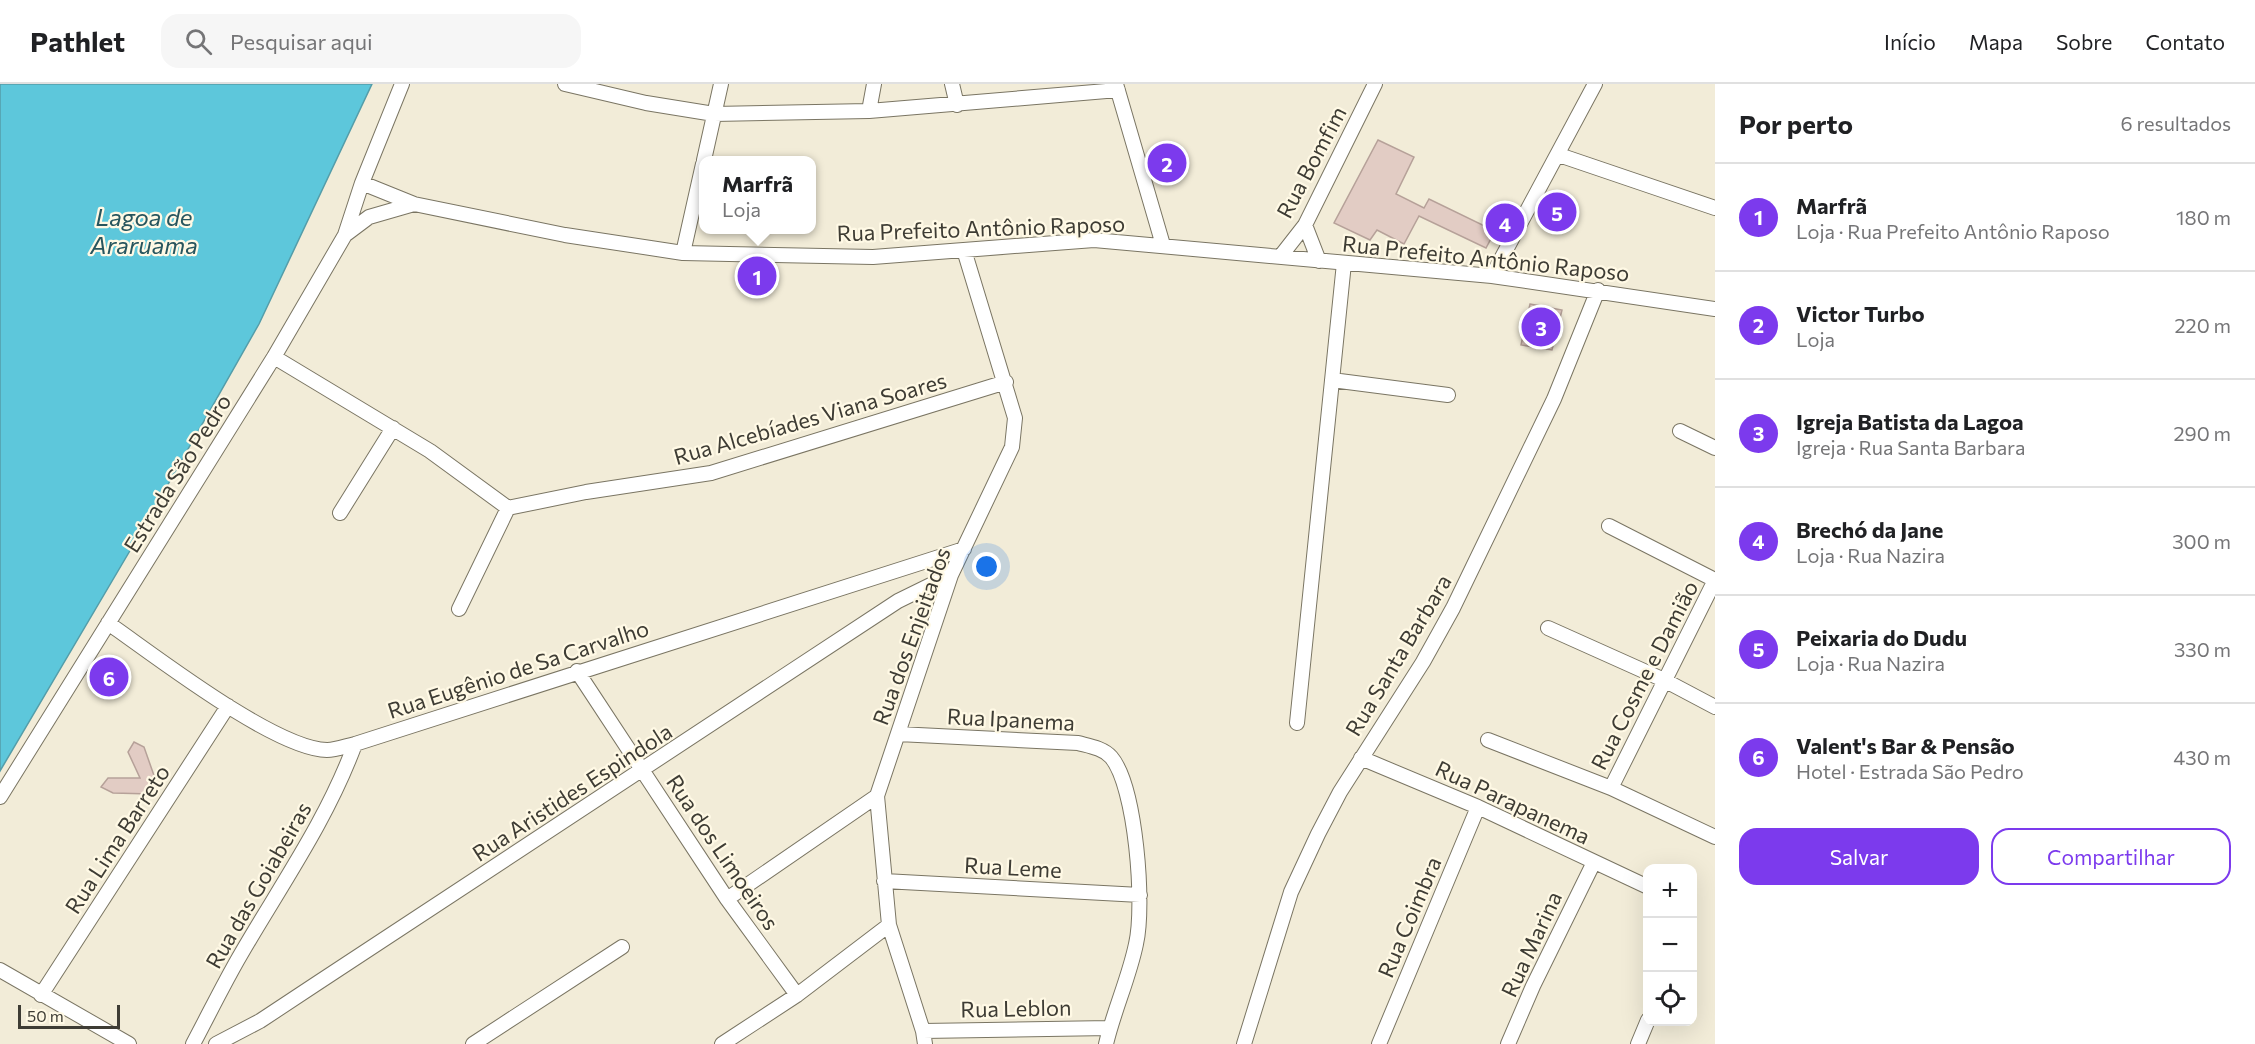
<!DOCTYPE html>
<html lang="pt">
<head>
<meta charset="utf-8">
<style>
	body { margin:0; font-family:Commissioner,sans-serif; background:#f6f6f6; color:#202124 }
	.controls { position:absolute; right:18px; bottom:18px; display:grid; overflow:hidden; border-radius:12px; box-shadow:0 6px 24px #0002 }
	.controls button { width:54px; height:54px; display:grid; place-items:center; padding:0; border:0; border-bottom:2px solid #e0e0e0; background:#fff; color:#202124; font:30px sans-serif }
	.scale { position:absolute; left:18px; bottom:15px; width:102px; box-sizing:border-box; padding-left:6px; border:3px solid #3e3c34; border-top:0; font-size:16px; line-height:21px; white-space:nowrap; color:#3e3c34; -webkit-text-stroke:4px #fff9e5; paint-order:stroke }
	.you { position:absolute; left:987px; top:483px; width:21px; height:21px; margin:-15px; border:4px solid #fff; border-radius:50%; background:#1a73e8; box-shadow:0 0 0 9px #1a73e833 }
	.badge { display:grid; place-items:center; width:39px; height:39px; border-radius:50%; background:#7c3aed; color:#fff; font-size:20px; font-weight:700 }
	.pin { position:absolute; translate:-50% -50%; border:3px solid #fff; box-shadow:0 2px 6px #0006 }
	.popup { position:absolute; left:699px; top:72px; width:117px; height:78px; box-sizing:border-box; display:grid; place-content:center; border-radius:12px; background:#fff; filter:drop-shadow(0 2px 4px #0005); font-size:20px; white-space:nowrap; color:#757577 }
	.popup b { font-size:22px; color:#202124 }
	.popup::after { content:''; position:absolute; left:50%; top:100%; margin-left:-12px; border:12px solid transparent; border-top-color:#fff }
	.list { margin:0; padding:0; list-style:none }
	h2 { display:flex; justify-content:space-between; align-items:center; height:78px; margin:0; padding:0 24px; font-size:26px }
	h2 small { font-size:20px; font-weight:400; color:#757577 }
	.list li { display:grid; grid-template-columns:39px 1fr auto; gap:18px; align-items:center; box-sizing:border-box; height:108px; padding:0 24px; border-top:2px solid #e0e0e0 }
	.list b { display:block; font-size:22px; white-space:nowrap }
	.list p { margin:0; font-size:20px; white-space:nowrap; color:#757577 }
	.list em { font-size:20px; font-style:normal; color:#757577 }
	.actions { display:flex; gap:12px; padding:18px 24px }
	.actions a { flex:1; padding:14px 0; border:2px solid #7c3aed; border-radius:18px; text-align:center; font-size:21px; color:#7c3aed }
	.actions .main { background:#7c3aed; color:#fff }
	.icon { flex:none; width:33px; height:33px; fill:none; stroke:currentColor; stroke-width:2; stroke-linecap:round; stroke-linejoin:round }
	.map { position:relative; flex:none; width:1715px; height:960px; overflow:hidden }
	header { display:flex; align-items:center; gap:36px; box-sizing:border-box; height:84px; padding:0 30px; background:#fff; border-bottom:2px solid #e0e0e0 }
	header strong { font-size:28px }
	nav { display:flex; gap:33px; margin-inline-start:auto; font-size:21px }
	.search { width:420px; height:54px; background:#f6f6f6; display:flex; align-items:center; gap:15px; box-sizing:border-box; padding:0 21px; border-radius:18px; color:#757577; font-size:22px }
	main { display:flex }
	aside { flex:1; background:#fff }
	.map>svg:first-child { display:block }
	.water { fill:#5dc7db; stroke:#549da9; stroke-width:1.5 }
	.building { fill:#e2ccc4; stroke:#b6a199; stroke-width:1.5 }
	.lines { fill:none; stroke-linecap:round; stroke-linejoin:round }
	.minor-casing { stroke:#7a7563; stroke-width:16 }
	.minor { stroke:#fff; stroke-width:14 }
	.labels { text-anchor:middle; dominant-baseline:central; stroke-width:4.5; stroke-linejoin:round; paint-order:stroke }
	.street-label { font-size:22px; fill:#3e3c34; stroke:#fff9e5 }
	.water-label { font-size:24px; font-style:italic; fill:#27555e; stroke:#fff9e5 }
</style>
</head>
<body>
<header>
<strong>Pathlet</strong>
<div class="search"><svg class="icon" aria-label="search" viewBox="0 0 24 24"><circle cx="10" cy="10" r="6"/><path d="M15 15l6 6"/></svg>Pesquisar aqui</div>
<nav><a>Início</a><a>Mapa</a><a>Sobre</a><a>Contato</a></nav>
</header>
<main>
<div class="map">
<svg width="1715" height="960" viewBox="0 0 1715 960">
	<rect width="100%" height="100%" fill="#f2ecd8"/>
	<path class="water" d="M0 0H372L259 240 141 448 0 687Z"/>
	<path class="building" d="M1378 56 1414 73 1396 110 1424 124 1429 115 1495 147 1486 164 1419 132 1404 160 1377 146 1370 156 1334 139Z
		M1530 220 1562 226 1552 266 1521 261Z
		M134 658 144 663 157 700 151 710 113 709 101 703 108 694H140L128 668Z"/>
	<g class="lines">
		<g class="minor-casing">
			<path id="minor" d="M565 0 646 19 714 30 869 27 1118 6
				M952 0 957 21
				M1116 0 1163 161
				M869 27 874 0
				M1559 71 1715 124
				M704 76 721 0
				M362 99 414 120 565 151 683 169 873 173 1094 156 1492 192 1715 225
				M1305 141 1319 177
				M345 151 362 99 402 0
				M683 169 703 80
				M1280 173 1305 141 1375 0
				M1492 192 1595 0
				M274 273 430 367 508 424 586 408 711 389 1006 298
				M1332 296 1448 311
				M1680 347 1715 364
				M340 429 393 344
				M1609 442 1715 496
				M459 525 508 424
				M108 539C154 571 275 665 327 666 336 666 346 662 355 660L964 465
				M1548 544 1664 596 1715 623
				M577 587 727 815 797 911
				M1297 639 1344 179
				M898 650 1078 659C1089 662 1103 664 1111 673 1136 702 1145 822 1136 860 1129 894 1114 926 1106 960
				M1488 656 1611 704 1715 753
				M1361 674 1478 723 1648 803
				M1611 704 1715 496
				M0 713 274 273 345 151 369 133 414 120
				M884 797 1140 811
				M727 815 877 712
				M0 886 129 960
				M41 911 228 622
				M923 947 1110 944
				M193 960C209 930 224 899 241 870 281 801 327 736 355 660
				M216 960 260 937 319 898 898 517 951 491
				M473 960 622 863
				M722 960 797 911 889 841
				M925 960 923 947 889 841 877 712 951 491 1012 363 1015 334 964 166
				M1244 960 1291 808 1318 750 1340 708 1423 578 1453 524 1554 315 1598 206
				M1379 960 1478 723
				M1508 960 1533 902 1594 778
				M1638 960 1648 936"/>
		</g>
		<use href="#minor" class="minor"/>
	</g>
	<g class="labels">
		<g class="street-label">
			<text transform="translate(1311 78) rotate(-62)">Rua Bomfim</text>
			<text transform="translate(981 144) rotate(-2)">Rua Prefeito Antônio Raposo</text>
			<text transform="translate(1486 174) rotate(6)">Rua Prefeito Antônio Raposo</text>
			<text transform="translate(810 334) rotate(-16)">Rua Alcebíades Viana Soares</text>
			<text transform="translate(177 389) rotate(-58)">Estrada São Pedro</text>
			<text transform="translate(911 552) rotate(-70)">Rua dos Enjeitados</text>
			<text transform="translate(1398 571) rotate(-59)">Rua Santa Barbara</text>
			<text transform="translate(518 585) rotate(-18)">Rua Eugênio de Sa Carvalho</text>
			<text transform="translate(1644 591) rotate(-63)">Rua Cosme e Damião</text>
			<text transform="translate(1011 635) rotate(3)">Rua Ipanema</text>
			<text transform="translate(572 708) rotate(-33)">Rua Aristides Espindola</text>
			<text transform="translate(1513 718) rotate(25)">Rua Parapanema</text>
			<text transform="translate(117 755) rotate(-57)">Rua Lima Barreto</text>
			<text transform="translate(723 768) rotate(56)">Rua dos Limoeiros</text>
			<text transform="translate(1013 783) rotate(3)">Rua Leme</text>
			<text transform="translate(258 801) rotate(-60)">Rua das Goiabeiras</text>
			<text transform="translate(1409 833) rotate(-67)">Rua Coimbra</text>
			<text transform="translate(1531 860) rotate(-65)">Rua Marina</text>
			<text transform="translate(1016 924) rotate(-1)">Rua Leblon</text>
		</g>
		<g class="water-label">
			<text x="144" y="132">Lagoa de<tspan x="144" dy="28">Araruama</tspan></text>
		</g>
	</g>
</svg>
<div class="controls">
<button>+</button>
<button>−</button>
<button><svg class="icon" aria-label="locate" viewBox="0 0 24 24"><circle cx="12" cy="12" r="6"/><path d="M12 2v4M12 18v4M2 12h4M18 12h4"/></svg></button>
</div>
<div class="scale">50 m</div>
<div class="you"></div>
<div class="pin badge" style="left:757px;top:192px">1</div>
<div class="popup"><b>Marfrã</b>Loja</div>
<div class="pin badge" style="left:1167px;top:79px">2</div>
<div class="pin badge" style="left:1541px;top:243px">3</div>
<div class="pin badge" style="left:1505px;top:139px">4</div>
<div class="pin badge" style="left:1557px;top:128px">5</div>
<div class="pin badge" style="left:109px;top:593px">6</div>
</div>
<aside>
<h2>Por perto<small>6 resultados</small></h2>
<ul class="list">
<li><span class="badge">1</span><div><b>Marfrã</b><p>Loja · Rua Prefeito Antônio Raposo</p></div><em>180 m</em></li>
<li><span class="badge">2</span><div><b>Victor Turbo</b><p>Loja</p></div><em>220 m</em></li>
<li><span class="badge">3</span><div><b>Igreja Batista da Lagoa</b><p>Igreja · Rua Santa Barbara</p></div><em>290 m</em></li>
<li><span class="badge">4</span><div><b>Brechó da Jane</b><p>Loja · Rua Nazira</p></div><em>300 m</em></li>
<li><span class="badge">5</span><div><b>Peixaria do Dudu</b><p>Loja · Rua Nazira</p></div><em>330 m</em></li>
<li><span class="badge">6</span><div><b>Valent's Bar &amp; Pensão</b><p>Hotel · Estrada São Pedro</p></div><em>430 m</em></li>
</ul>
<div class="actions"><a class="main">Salvar</a><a>Compartilhar</a></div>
</aside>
</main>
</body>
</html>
